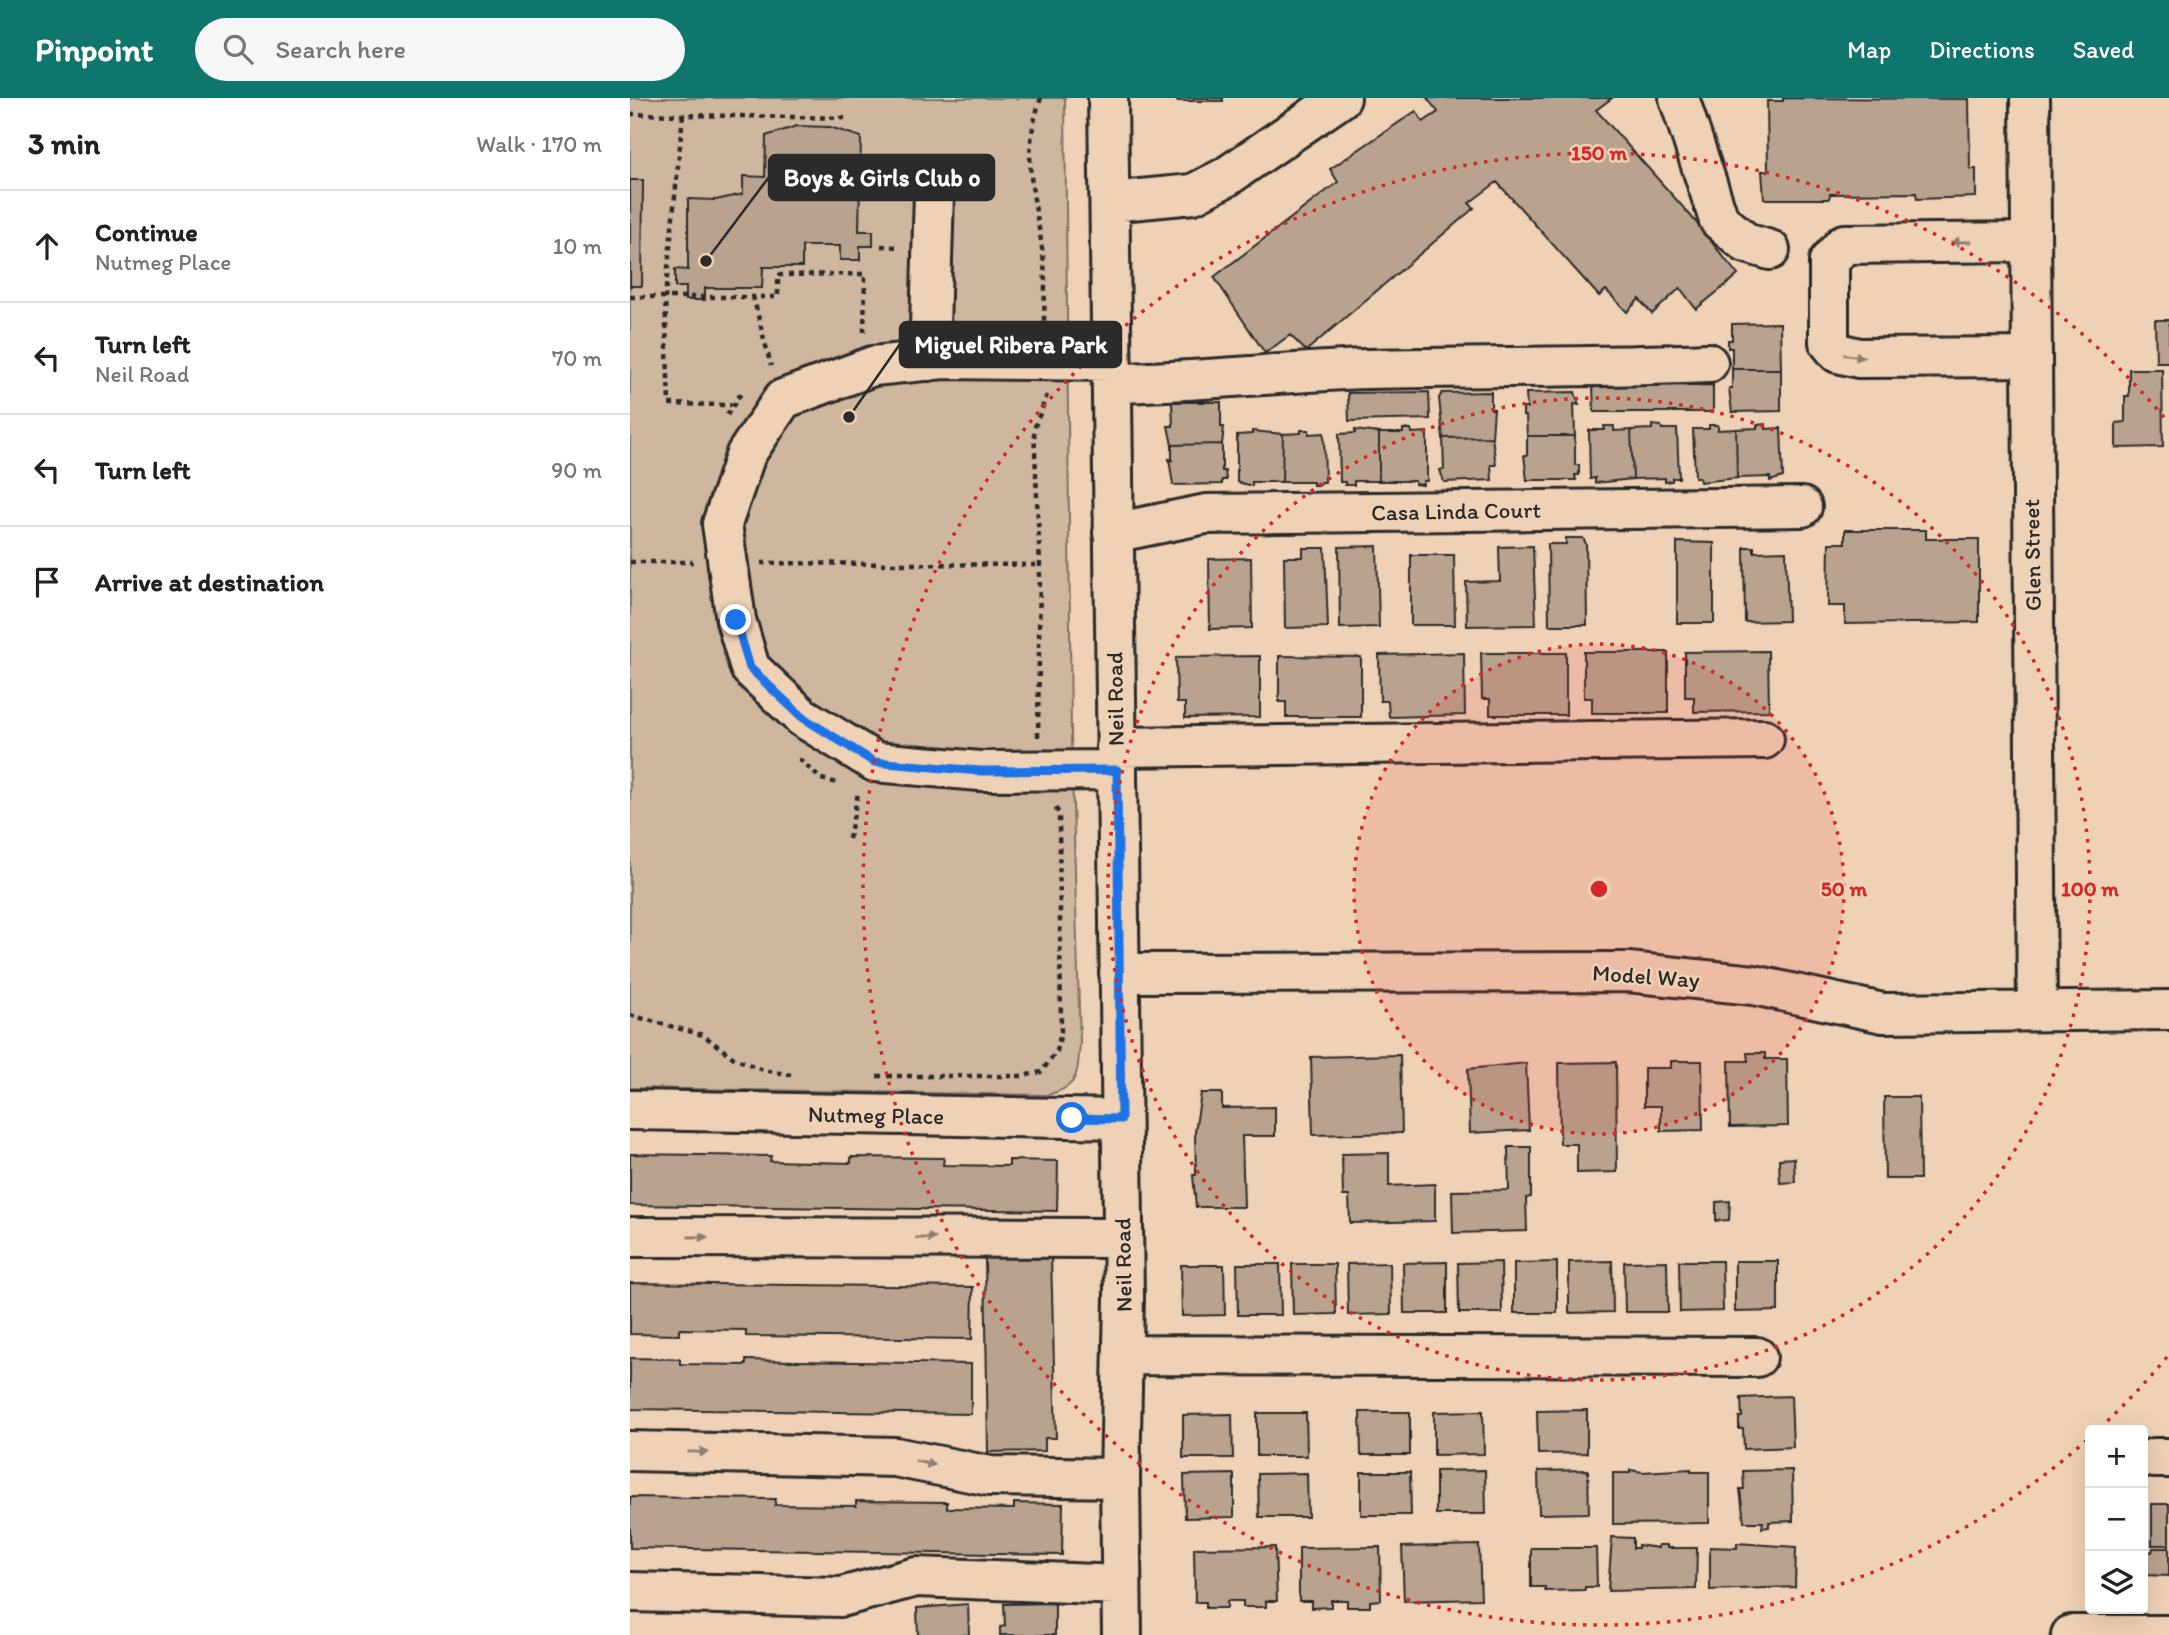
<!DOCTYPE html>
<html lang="en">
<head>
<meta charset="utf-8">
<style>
	body { margin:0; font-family:Itim,sans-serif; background:#f6f6f6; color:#202124 }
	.controls { position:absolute; right:21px; bottom:21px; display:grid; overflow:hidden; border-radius:7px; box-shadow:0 7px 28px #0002 }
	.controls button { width:63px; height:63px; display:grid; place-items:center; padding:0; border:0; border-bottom:2px solid #e0e0e0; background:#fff; color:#202124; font:35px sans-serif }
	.stop { position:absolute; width:21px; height:21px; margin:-16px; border:5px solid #1a73e8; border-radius:50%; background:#fff }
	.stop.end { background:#1a73e8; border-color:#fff; box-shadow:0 2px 7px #0008 }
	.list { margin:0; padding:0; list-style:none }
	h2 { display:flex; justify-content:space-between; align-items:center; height:91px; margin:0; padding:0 28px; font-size:30px }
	h2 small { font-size:23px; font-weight:400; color:#757577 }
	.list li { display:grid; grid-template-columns:46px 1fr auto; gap:21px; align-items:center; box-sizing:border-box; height:112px; padding:0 28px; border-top:2px solid #e0e0e0 }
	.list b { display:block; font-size:26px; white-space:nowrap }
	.list p { margin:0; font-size:23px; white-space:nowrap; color:#757577 }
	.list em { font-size:23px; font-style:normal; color:#757577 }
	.icon { flex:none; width:38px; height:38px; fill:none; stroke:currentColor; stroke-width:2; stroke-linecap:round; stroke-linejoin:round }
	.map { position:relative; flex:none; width:1539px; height:1537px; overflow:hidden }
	header { display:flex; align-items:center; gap:42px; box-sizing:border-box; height:98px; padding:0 35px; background:#0f766e; color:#fff }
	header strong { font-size:33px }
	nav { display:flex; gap:38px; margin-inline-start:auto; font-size:24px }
	.search { width:490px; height:63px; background:#f6f6f6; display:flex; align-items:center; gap:18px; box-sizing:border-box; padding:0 24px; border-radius:38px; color:#757577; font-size:26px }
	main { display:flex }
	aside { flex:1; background:#fff }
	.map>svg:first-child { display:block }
	.green { fill:#cfb69f; stroke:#7d7065; stroke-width:2 }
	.building { fill:#b9a38f; stroke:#2b2b2b; stroke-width:2 }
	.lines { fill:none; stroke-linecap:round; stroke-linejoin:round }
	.minor-casing { stroke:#2b2b2b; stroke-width:44 }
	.path { stroke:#2b2b2b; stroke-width:4.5; stroke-dasharray:5 5; stroke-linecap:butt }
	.minor { stroke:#efd1b5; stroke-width:38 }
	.oneway { fill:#8d7e70 }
	.route { stroke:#1a73e8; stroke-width:9 }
	.ring { fill:none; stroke:#d62828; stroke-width:3.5; stroke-dasharray:3.5 7 }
	.labels { text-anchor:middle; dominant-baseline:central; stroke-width:5; stroke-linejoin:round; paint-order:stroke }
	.street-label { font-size:23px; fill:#2b2b2b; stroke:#efd1b5 }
	.centre { fill:#d62828; stroke:#efd1b5; stroke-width:3.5 }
	.ring-label { font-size:21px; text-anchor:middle; font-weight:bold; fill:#d62828; stroke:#efd1b5; stroke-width:5; stroke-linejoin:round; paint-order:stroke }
	.leader { fill:none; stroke:#2b2b2b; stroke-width:2.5 }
	.callout-dot { fill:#2b2b2b; stroke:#efd1b5; stroke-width:2.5 }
	.callout { fill:#2b2b2b; stroke:#2b2b2b; stroke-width:2.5 }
	.callout-label { font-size:24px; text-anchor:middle; font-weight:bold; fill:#fff }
</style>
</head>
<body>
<header>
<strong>Pinpoint</strong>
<div class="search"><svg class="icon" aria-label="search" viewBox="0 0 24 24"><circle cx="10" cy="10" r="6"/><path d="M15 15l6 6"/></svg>Search here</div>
<nav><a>Map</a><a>Directions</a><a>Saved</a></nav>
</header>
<main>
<aside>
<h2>3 min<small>Walk · 170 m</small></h2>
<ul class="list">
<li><svg class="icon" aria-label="ahead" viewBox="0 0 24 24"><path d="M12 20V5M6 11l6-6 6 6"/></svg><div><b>Continue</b><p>Nutmeg Place</p></div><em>10 m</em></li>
<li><svg class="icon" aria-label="left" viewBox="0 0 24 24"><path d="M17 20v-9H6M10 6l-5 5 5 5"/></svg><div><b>Turn left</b><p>Neil Road</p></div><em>70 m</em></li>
<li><svg class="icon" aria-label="left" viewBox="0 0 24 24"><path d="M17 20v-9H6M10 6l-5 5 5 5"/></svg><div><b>Turn left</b></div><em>90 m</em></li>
<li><svg class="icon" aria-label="arrive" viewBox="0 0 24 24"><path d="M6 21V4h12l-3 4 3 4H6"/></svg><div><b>Arrive at destination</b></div></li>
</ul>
</aside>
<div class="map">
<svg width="1539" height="1537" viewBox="0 0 1539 1537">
	<rect width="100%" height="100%" fill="#efd1b5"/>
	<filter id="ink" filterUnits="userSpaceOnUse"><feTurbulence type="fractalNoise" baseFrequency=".0143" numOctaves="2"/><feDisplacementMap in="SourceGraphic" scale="14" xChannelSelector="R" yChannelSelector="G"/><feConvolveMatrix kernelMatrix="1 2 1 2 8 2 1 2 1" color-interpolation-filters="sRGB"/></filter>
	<g filter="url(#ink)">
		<path class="green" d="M0 0H435L441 637 450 945C447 976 450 989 416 997L0 990Z"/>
		<path class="building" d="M547 0H593V3H547Z
			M797 0H982L966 12 1060 117 1108 177 1066 211 1050 190 1022 216 1009 201 997 214 976 192 969 198 867 84 839 105 844 110 676 253 660 237 635 255 584 179 708 84 700 71 786 13 793 24 808 14Z
			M1153 0 1339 1 1340 71H1346V99L1287 101 1286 95 1200 96 1199 101H1134L1132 73H1138L1137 3H1153Z
			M167 28 200 29 231 39 229 133H243V148H230V162H210V148H172V169H133L132 190H75V202H56V189H45V171L58 172V101L86 102 113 96V78L135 79 136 38Z
			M0 82H13L12 188H0Z
			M1525 222H1539V264H1526Z
			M1150 225 1151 271H1102V250H1098V242H1102V226Z
			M1102 271H1151V313L1102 314 1099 290H1102Z
			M1499 271H1532L1533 349 1486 350V325L1495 324V298H1499Z
			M1083 287V314H964L963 288Z
			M799 294 800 321 719 323 718 295Z
			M861 294V311H864L862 339 813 340 809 300 812 295Z
			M945 294 949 307 944 306 945 338H897L896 318H893V310H897L896 295Z
			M542 304H591V329H594L592 346 542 347 538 328H543Z
			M1136 326V331L1151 330 1153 379 1140 383V379L1107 380 1106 331 1127 330V327Z
			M1022 327 1031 328 1032 331H1047L1049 380H1042V383L1035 384V380L1003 381 1001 332 1022 331Z
			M1079 327H1088V332L1106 331 1107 380 1070 384 1069 379H1065L1063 331H1079Z
			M974 328H984V333L1001 332 1003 381 965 385V380L960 381 959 332H975Z
			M773 331H781L782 335 797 334V383H793V387L785 386V383H749V335H773Z
			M671 332H679V336L694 335 695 384H691L690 387H683V384H652L653 336 671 335Z
			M725 332 749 335V383H724V387H715V384H710L709 336 725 335Z
			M622 333 653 336 652 384H622V388L607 384V337L622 336Z
			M897 338H945V367H949V377H945L946 382H897L894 357H897Z
			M862 339 866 367H861L862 382 814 384 810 372 814 371 813 340Z
			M592 346V373H595L596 382H592V386L543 387 539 361 542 362V347Z
			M1215 432H1296V441H1349V524L1215 526V508H1198L1199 445H1215Z
			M936 440H953L956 446 957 527H919L918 446H936Z
			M1047 444 1084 445V525H1047Z
			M747 448 749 529 710 530 709 449Z
			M903 448 906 527 837 528 836 484 870 483 869 449Z
			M1114 449H1124V454L1156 453 1158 523 1115 524Z
			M673 450H695L698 529 655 530 654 459H673Z
			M781 457H824L825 527H781Z
			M621 460 622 530 580 531 579 461Z
			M1138 553 1139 613 1064 614V599H1055V554Z
			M954 554H1038V615H962V600H954Z
			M834 555 835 617 759 619 758 603H750L749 557Z
			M851 555H936V617H860V601H852Z
			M630 558V619L555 620V605H547L546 559Z
			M649 558 731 559V619H656V604H649Z
			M1117 955H1135V961H1157L1158 1028 1100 1029 1099 963H1118Z
			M770 957 772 1035 683 1037 681 959Z
			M1041 963H1072L1073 1032 1031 1033V1008H1014V970H1041Z
			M986 964 987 1074 947 1075V1046H930L929 965Z
			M896 965 899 1032 840 1035 838 971Z
			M571 995H592V1010L645 1009V1038H612L614 1109H566L563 1077H566L565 1034Z
			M1254 999H1289L1290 1081H1255Z
			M878 1049H901V1099L896 1100 897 1133 823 1135 822 1093 879 1092Z
			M759 1055V1088L805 1086V1123L720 1125 719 1098H713L712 1056Z
			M0 1056 141 1058 140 1063 221 1065V1059L314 1060 313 1067 379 1068V1062L428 1063 427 1113 0 1107Z
			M1164 1060 1165 1084 1150 1085 1149 1061Z
			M1100 1103 1099 1122 1086 1123V1104Z
			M421 1159 426 1340H415V1353L358 1354 355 1160Z
			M982 1163 983 1214 939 1215V1164Z
			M1037 1163 1038 1214H995L994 1164Z
			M1049 1163H1092L1093 1213 1050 1214Z
			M1105 1163H1148V1213L1105 1214Z
			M817 1164V1215H774L773 1165Z
			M871 1164 872 1215H829L828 1165Z
			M927 1164V1215H884V1165Z
			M760 1165 761 1216 718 1217 717 1166Z
			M607 1166H650L651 1217H608Z
			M662 1166H705L706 1216 663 1217Z
			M551 1167H594L595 1217 552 1218Z
			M0 1185 343 1189 342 1241 116 1238V1232L49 1231V1237L0 1236Z
			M0 1260 50 1261V1266L116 1267V1262L341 1266V1316L0 1311Z
			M1161 1298 1163 1349 1114 1351 1113 1331H1109V1319H1112L1111 1300Z
			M957 1312V1355L908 1356 907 1313Z
			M853 1313 854 1356 804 1357V1314Z
			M730 1314H780V1357H731Z
			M627 1315H676L677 1358H627Z
			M602 1316 603 1360H553V1317Z
			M1061 1371V1374H1079V1425L983 1426V1375H1000V1372L1013 1374Z
			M855 1372 856 1416H806V1373Z
			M958 1372 959 1415 909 1416 908 1373Z
			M1162 1372 1163 1423 1139 1424V1429L1132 1430 1133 1424H1114L1110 1391H1114L1113 1373Z
			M731 1374H780L781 1417H731Z
			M677 1375 678 1419H629L628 1376Z
			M604 1376V1419L555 1420 554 1377Z
			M0 1399 145 1401V1407L226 1408V1403L317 1404V1410L384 1411V1405L433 1406 432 1457 0 1450Z
			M1522 1406H1539V1447H1522Z
			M982 1439 1003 1440V1450H1008V1447L1028 1450V1447H1037V1450H1067L1066 1491 978 1493Z
			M1107 1445 1166 1449 1165 1489 1080 1492V1449L1107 1450Z
			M849 1447 851 1501 774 1503 772 1449Z
			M645 1449 647 1503H636V1509H613V1503H597V1510H576V1504H565L564 1450Z
			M750 1449 751 1502 740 1503V1509H717V1502H701V1509L681 1510V1503H669V1450Z
			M901 1450H966L967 1489H955V1492L915 1493V1489H901Z
			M1523 1450H1539V1478L1513 1477V1453L1522 1454Z
			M425 1505V1537H370V1529L375 1528 374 1506Z
			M338 1506 339 1537H288L287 1510Z"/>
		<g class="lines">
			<g class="minor-casing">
				<path id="minor" d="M478 0 494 1200 490 1380 492 1537
					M1049 0 1089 122 1116 145 1140 152
					M1400 0 1407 913
					M480 104 563 96 596 79 711 0
					M1399 144 1214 146 1199 163V244L1208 255 1229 260 1400 259
					M299 263 304 95
					M481 263 314 261 243 268 153 301 116 356 92 426 106 522 120 570 172 619 245 664 350 673 487 672
					M482 285C567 284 652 274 737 271 851 268 964 270 1078 265
					M483 435 576 416 1172 409
					M486 649 1134 641
					M489 875 998 874 1124 887 1253 915 1539 912
					M0 1012 491 1021
					M0 1139 493 1140
					M493 1257 1127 1259
					M0 1353 265 1359 360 1378 490 1380
					M1524 1360H1539
					M0 1494 211 1499 286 1479 491 1487
					M1441 1537H1539"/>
			</g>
			<path class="path" d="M411 0C388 64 408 104 414 167 416 187 414 207 414 227
				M0 16 216 20
				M53 17 35 200 39 306 101 307
				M251 148 267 149
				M123 198 141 268
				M0 199H148V177L235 176 234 236
				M97 317 113 292
				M0 464H63
				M131 465 410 467
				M408 639 410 467 404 331 417 297
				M169 661 191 681 208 685
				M219 741 228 695
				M0 917 73 937 104 960 133 972 161 977
				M247 978H392L411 974 427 953 431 933 429 715 423 707"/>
			<use href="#minor" class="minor"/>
		</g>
		<defs><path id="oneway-solid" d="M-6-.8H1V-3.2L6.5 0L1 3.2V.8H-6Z" transform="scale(1.75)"/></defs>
		<g class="oneway">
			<use href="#oneway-solid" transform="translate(1331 144) rotate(180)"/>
			<use href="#oneway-solid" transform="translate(1224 258) rotate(7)"/>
			<use href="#oneway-solid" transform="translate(68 1139)"/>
			<use href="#oneway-solid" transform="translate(296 1140)"/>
			<use href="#oneway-solid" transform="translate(68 1354) rotate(1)"/>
			<use href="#oneway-solid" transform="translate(295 1365) rotate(11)"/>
		</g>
	</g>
	<g class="lines" filter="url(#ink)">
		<path class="route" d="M106 522 120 570 172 619 244 664 350 673 487 672 491 1021 442 1020"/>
	</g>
	<circle cx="969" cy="791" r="245" fill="#d62828" fill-opacity=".12"/>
	<g class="ring">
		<circle cx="969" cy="791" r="245"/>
		<circle cx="969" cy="791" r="491"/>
		<path d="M1537 1259A736 736 0 0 1 1471 1329M1457 1342A736 736 0 1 1 1537 323"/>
	</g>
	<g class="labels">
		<g class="street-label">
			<text transform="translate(826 413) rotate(-1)">Casa Linda Court</text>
			<text transform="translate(1402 457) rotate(-91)">Glen Street</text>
			<text transform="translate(485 601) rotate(-91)">Neil Road</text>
			<text transform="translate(1016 878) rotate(4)">Model Way</text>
			<text transform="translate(246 1017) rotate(1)">Nutmeg Place</text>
			<text transform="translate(493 1167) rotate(-91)">Neil Road</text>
		</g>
	</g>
	<circle cx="969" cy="791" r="10" class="centre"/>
	<g class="ring-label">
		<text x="969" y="62">150 m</text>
		<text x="1214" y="798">50 m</text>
		<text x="1460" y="798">100 m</text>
	</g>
	<path class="leader" d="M76 163L139 79M219 319L270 246"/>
	<g class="callout-dot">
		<circle cx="76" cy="163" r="7"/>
		<circle cx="219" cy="319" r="7"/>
	</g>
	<g class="callout">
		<rect x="139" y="57" width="225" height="45" rx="7"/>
		<rect x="270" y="224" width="221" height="45" rx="7"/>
	</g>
	<g class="callout-label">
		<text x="252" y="88">Boys &amp; Girls Club o</text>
		<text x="381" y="255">Miguel Ribera Park</text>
	</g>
</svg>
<div class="controls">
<button>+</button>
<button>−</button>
<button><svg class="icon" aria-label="layers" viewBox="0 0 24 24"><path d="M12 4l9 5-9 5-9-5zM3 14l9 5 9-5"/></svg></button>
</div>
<div class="stop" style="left:442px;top:1020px"></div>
<div class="stop end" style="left:106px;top:522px"></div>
</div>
</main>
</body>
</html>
